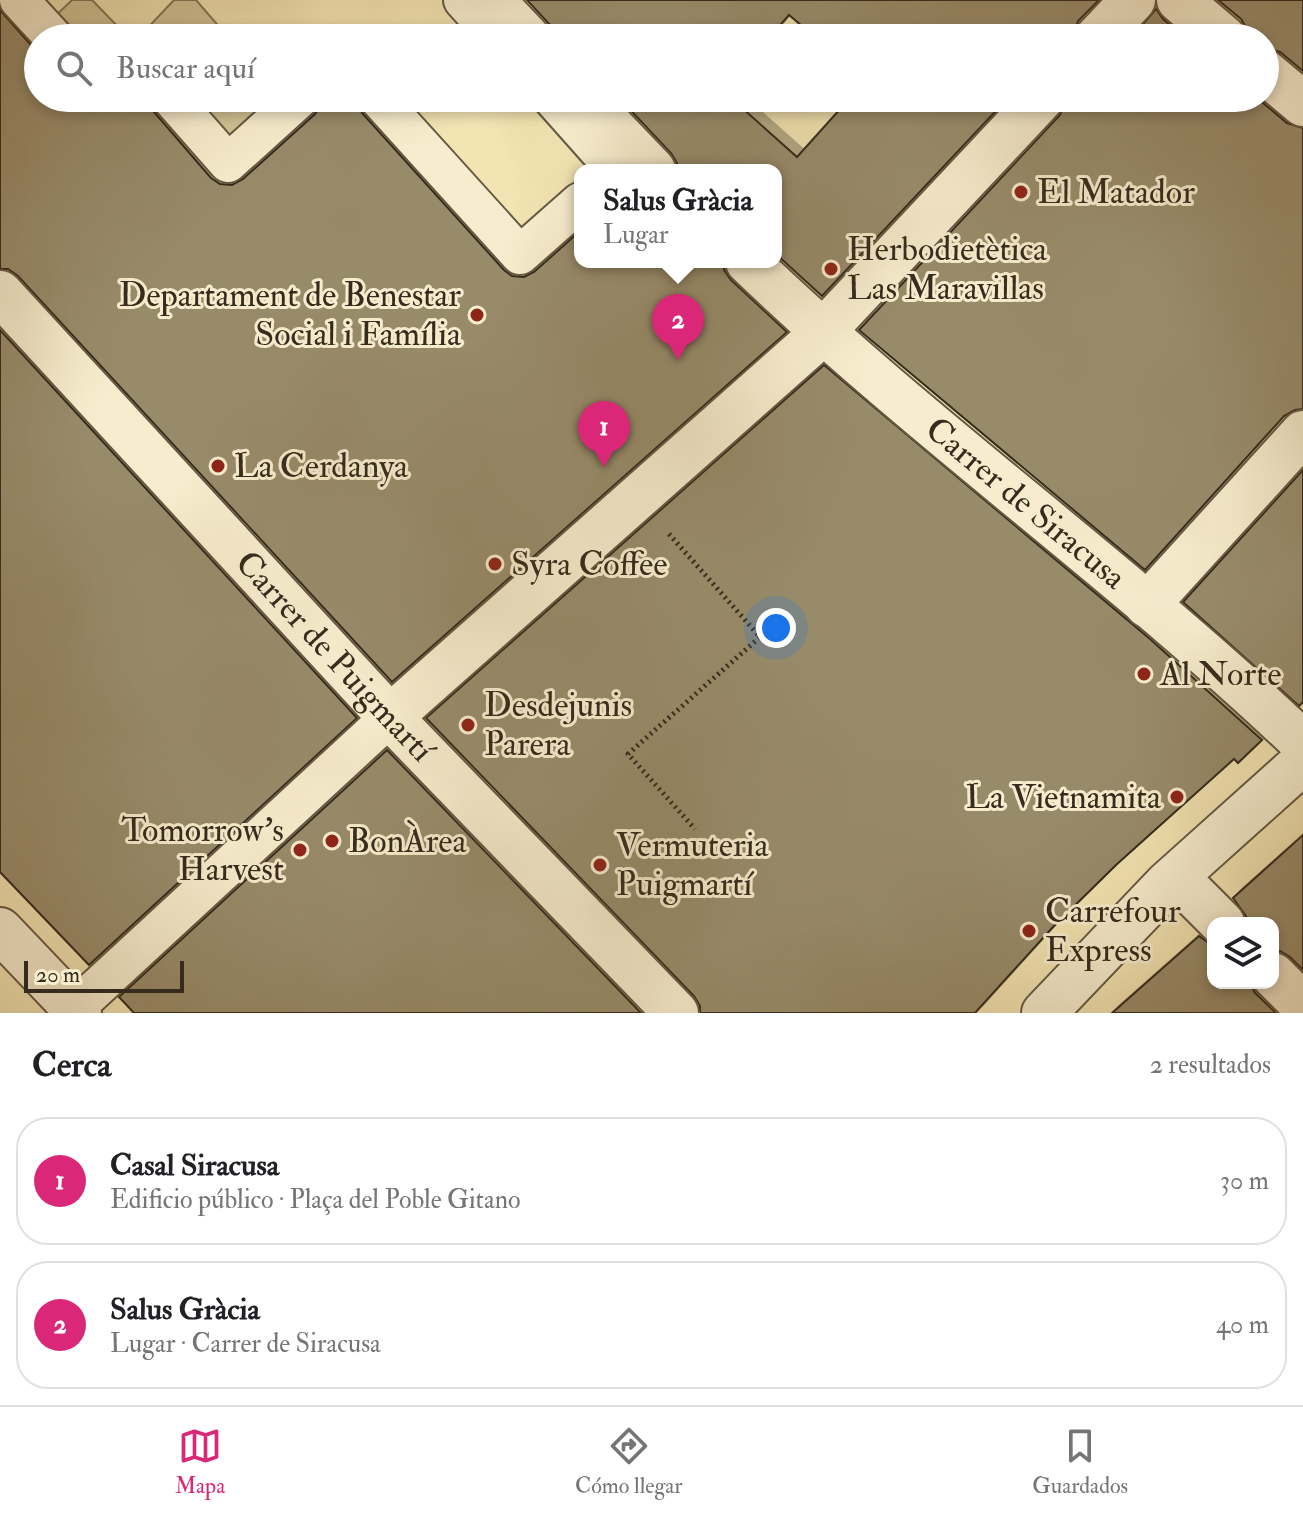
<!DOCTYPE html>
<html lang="es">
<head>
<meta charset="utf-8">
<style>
	body { margin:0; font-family:"IM FELL Double Pica",serif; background:#f6f6f6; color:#202124 }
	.controls { position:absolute; right:24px; bottom:24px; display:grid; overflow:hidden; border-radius:16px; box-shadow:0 4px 12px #0003 }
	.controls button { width:72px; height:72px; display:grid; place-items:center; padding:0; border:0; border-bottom:2px solid #e0e0e0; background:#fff; color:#202124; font:40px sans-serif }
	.scale { position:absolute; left:24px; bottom:20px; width:160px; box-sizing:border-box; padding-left:8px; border:4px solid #362b1c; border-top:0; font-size:22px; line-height:28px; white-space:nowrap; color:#362b1c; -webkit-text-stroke:6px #f7edce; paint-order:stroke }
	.you { position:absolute; left:776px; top:628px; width:28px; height:28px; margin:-20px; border:6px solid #fff; border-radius:50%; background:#1a73e8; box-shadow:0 0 0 12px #1a73e833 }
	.badge { display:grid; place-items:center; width:52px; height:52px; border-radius:50%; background:#db2777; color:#fff; font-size:26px; font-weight:700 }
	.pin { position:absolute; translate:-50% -66px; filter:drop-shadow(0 2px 4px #0008) }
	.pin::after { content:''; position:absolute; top:42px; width:28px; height:24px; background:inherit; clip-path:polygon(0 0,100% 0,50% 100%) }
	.popup { position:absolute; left:574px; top:164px; width:208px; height:104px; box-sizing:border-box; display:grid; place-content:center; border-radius:16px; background:#fff; filter:drop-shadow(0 2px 6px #0005); font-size:26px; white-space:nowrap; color:#757577 }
	.popup b { font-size:30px; color:#202124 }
	.popup::after { content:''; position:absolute; left:50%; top:100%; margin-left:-16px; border:16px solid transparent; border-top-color:#fff }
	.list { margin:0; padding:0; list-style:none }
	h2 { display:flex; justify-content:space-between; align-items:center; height:104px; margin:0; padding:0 32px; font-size:34px }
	h2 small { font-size:26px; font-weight:400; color:#757577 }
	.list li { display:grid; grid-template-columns:52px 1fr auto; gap:24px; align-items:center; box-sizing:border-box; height:128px; margin:0 16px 16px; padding:0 16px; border:2px solid #e0e0e0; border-radius:32px }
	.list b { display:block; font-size:30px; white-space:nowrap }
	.list p { margin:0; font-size:26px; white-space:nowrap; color:#757577 }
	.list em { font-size:26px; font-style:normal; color:#757577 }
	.icon { flex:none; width:44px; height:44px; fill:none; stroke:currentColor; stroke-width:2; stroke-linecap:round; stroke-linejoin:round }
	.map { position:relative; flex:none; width:1303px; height:1013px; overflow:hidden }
	.search { position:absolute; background:#fff; box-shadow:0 4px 12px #0003; left:24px; right:24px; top:24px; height:88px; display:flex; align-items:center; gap:20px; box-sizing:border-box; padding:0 28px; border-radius:44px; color:#757577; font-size:30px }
	.sheet { height:392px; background:#fff }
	nav { display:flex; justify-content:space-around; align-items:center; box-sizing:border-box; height:112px; border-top:2px solid #e0e0e0; background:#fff; font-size:22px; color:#757577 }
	nav a { display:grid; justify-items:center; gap:4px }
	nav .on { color:#db2777 }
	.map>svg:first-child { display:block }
	.green { fill:#d3c599; stroke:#84785a; stroke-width:2 }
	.building { fill:#988b6b; stroke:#362b1c; stroke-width:2; filter:url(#shadow) }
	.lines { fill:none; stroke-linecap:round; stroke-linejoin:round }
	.pedestrian-casing { stroke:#655942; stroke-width:42 }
	.minor-casing { stroke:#655942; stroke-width:48 }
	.tertiary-casing { stroke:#655942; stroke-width:48 }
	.path { stroke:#362b1c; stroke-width:5; stroke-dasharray:2 4; stroke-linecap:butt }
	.pedestrian { stroke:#f7edce; stroke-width:38 }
	.minor { stroke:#f7edce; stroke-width:44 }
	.tertiary { stroke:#f7edce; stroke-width:44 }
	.poi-dot { fill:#8f2418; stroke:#f7edce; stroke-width:3 }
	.labels { text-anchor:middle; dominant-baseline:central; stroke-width:6; stroke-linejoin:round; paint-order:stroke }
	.poi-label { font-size:34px; fill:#362b1c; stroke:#f7edce; text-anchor:start }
	.street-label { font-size:34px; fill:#362b1c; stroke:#f7edce }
</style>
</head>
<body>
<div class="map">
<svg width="1303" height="1013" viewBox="0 0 1303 1013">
	<defs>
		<filter id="shadow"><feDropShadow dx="7" dy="-7" stdDeviation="0" flood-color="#0004"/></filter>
	</defs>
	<rect width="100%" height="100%" fill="#f3e4b3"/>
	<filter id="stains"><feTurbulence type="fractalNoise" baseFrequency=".0025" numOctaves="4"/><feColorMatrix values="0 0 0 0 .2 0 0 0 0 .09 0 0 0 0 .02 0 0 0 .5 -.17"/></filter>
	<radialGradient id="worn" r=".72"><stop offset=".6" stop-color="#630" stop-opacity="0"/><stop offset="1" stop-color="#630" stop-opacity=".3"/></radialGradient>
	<path class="green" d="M72 0H92L127 36 66 38 50 21Z
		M174 0H196L229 38H138Z
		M178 98H282L227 157Z"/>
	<path class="building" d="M527 0H1099L1078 21 1073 38H816L789 15 769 38H562Z
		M1218 0H1303V71L1280 52 1265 48V38H1248L1247 29 1241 19Z
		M1156 9 1163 19 1185 38H1131Z
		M0 10 38 53V98H150L154 112 211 178 220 184 232 185 243 179 315 114 321 105V98H357L362 113 504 270 512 276 524 277 534 272 580 231V262H724V270L731 280 787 332 392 682 18 276 8 269H0Z
		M619 98H731L797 157 850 98H1008L822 296 776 254V170H677V163L671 153Z
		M1066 98H1257L1287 123 1303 128V409L1295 410 1284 416 1145 570 859 330 1060 115Z
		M0 330 357 718 89 965 0 872Z
		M824 365 1150 639 1262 740 1238 763 1234 759 1116 865 1053 927 975 1013H700V1006L694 996 426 718Z
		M1303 470V702L1299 706 1183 602Z
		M387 750 641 1013H134L119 997Z
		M1303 835V970L1290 957 1280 951H1273V923H1246V916L1233 898Z
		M1199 936 1213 946V983H1250L1255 993 1276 1013H1112Z"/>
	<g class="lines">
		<g class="pedestrian-casing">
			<path id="pedestrian" d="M19 0 54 38
				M463 0 497 38
				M171 98 228 163 300 98
				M378 98 520 255 580 202
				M552 98 616 170
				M75 1008 390 717"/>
		</g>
		<g class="minor-casing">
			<g id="minor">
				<path d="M492 0 528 38"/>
				<path d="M1179 0 1224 38"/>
				<path d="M1097 38 1133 0"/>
				<path d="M1265 72 1303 104"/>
				<path d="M584 98 653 170"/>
				<path id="s1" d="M748 262C925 432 1126 574 1303 743"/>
				<path id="s2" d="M0 293 390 717 676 1013"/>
				<path d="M1147 605 1303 433"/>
				<path d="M390 717 815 340 1042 98"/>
				<path d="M1176 877 1222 923"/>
				<path d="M1273 975 1303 1005"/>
				<path d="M1044 1013 1167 884 1303 762"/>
			</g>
		</g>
		<g class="tertiary-casing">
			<path id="tertiary" d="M0 930 79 1013"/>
		</g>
		<path class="path" d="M669 534 760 637 628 754 695 829"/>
		<use href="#pedestrian" class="pedestrian"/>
		<use href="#minor" class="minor"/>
		<use href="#tertiary" class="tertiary"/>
	</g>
	<g class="poi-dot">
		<circle cx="1021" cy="192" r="8"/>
		<circle cx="831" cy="269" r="8"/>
		<circle cx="477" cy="315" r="8"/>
		<circle cx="218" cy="466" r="8"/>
		<circle cx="495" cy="564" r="8"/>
		<circle cx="1144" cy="674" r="8"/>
		<circle cx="468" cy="725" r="8"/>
		<circle cx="1177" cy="797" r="8"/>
		<circle cx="332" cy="841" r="8"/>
		<circle cx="300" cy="850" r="8"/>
		<circle cx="600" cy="865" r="8"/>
		<circle cx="1029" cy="931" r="8"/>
	</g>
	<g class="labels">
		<g class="poi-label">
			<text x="1037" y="192">El Matador</text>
			<text x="847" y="249">Herbodietètica<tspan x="847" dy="39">Las Maravillas</tspan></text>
			<text x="461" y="295" text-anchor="end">Departament de Benestar<tspan x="461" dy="39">Social i Família</tspan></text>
			<text x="234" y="466">La Cerdanya</text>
			<text x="511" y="564">Syra Coffee</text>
			<text x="1160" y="674">Al Norte</text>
			<text x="484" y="705">Desdejunis<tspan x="484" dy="39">Parera</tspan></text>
			<text x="1161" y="797" text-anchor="end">La Vietnamita</text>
			<text x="284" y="830" text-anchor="end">Tomorrow's<tspan x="284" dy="39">Harvest</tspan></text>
			<text x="348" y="841">BonÀrea</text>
			<text x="616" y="845">Vermuteria<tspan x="616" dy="39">Puigmartí</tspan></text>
			<text x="1045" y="911">Carrefour<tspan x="1045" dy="39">Express</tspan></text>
		</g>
		<g class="street-label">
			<text stroke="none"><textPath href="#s1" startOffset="368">Carrer de Siracusa</textPath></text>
			<text stroke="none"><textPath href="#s2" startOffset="494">Carrer de Puigmartí</textPath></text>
		</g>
	</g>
	<rect width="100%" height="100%" filter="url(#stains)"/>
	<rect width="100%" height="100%" fill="url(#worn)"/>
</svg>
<div class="controls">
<button><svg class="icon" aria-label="layers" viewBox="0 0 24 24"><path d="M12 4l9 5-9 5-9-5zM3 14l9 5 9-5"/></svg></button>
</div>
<div class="scale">20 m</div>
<div class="you"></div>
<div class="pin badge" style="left:604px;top:467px">1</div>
<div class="pin badge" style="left:678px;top:360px">2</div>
<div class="popup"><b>Salus Gràcia</b>Lugar</div>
<div class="search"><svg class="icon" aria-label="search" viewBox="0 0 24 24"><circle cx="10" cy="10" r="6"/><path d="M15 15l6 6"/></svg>Buscar aquí</div>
</div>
<section class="sheet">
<h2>Cerca<small>2 resultados</small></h2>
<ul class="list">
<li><span class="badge">1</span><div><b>Casal Siracusa</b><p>Edificio público · Plaça del Poble Gitano</p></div><em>30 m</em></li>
<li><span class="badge">2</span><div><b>Salus Gràcia</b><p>Lugar · Carrer de Siracusa</p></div><em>40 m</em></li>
</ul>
</section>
<nav>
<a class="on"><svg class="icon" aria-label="map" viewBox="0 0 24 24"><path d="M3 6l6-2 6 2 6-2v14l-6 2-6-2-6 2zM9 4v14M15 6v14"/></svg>Mapa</a>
<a><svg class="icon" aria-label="directions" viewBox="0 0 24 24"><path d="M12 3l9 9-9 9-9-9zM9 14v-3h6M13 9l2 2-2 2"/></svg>Cómo llegar</a>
<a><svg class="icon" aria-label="saved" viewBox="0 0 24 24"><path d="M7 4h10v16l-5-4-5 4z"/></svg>Guardados</a>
</nav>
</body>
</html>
